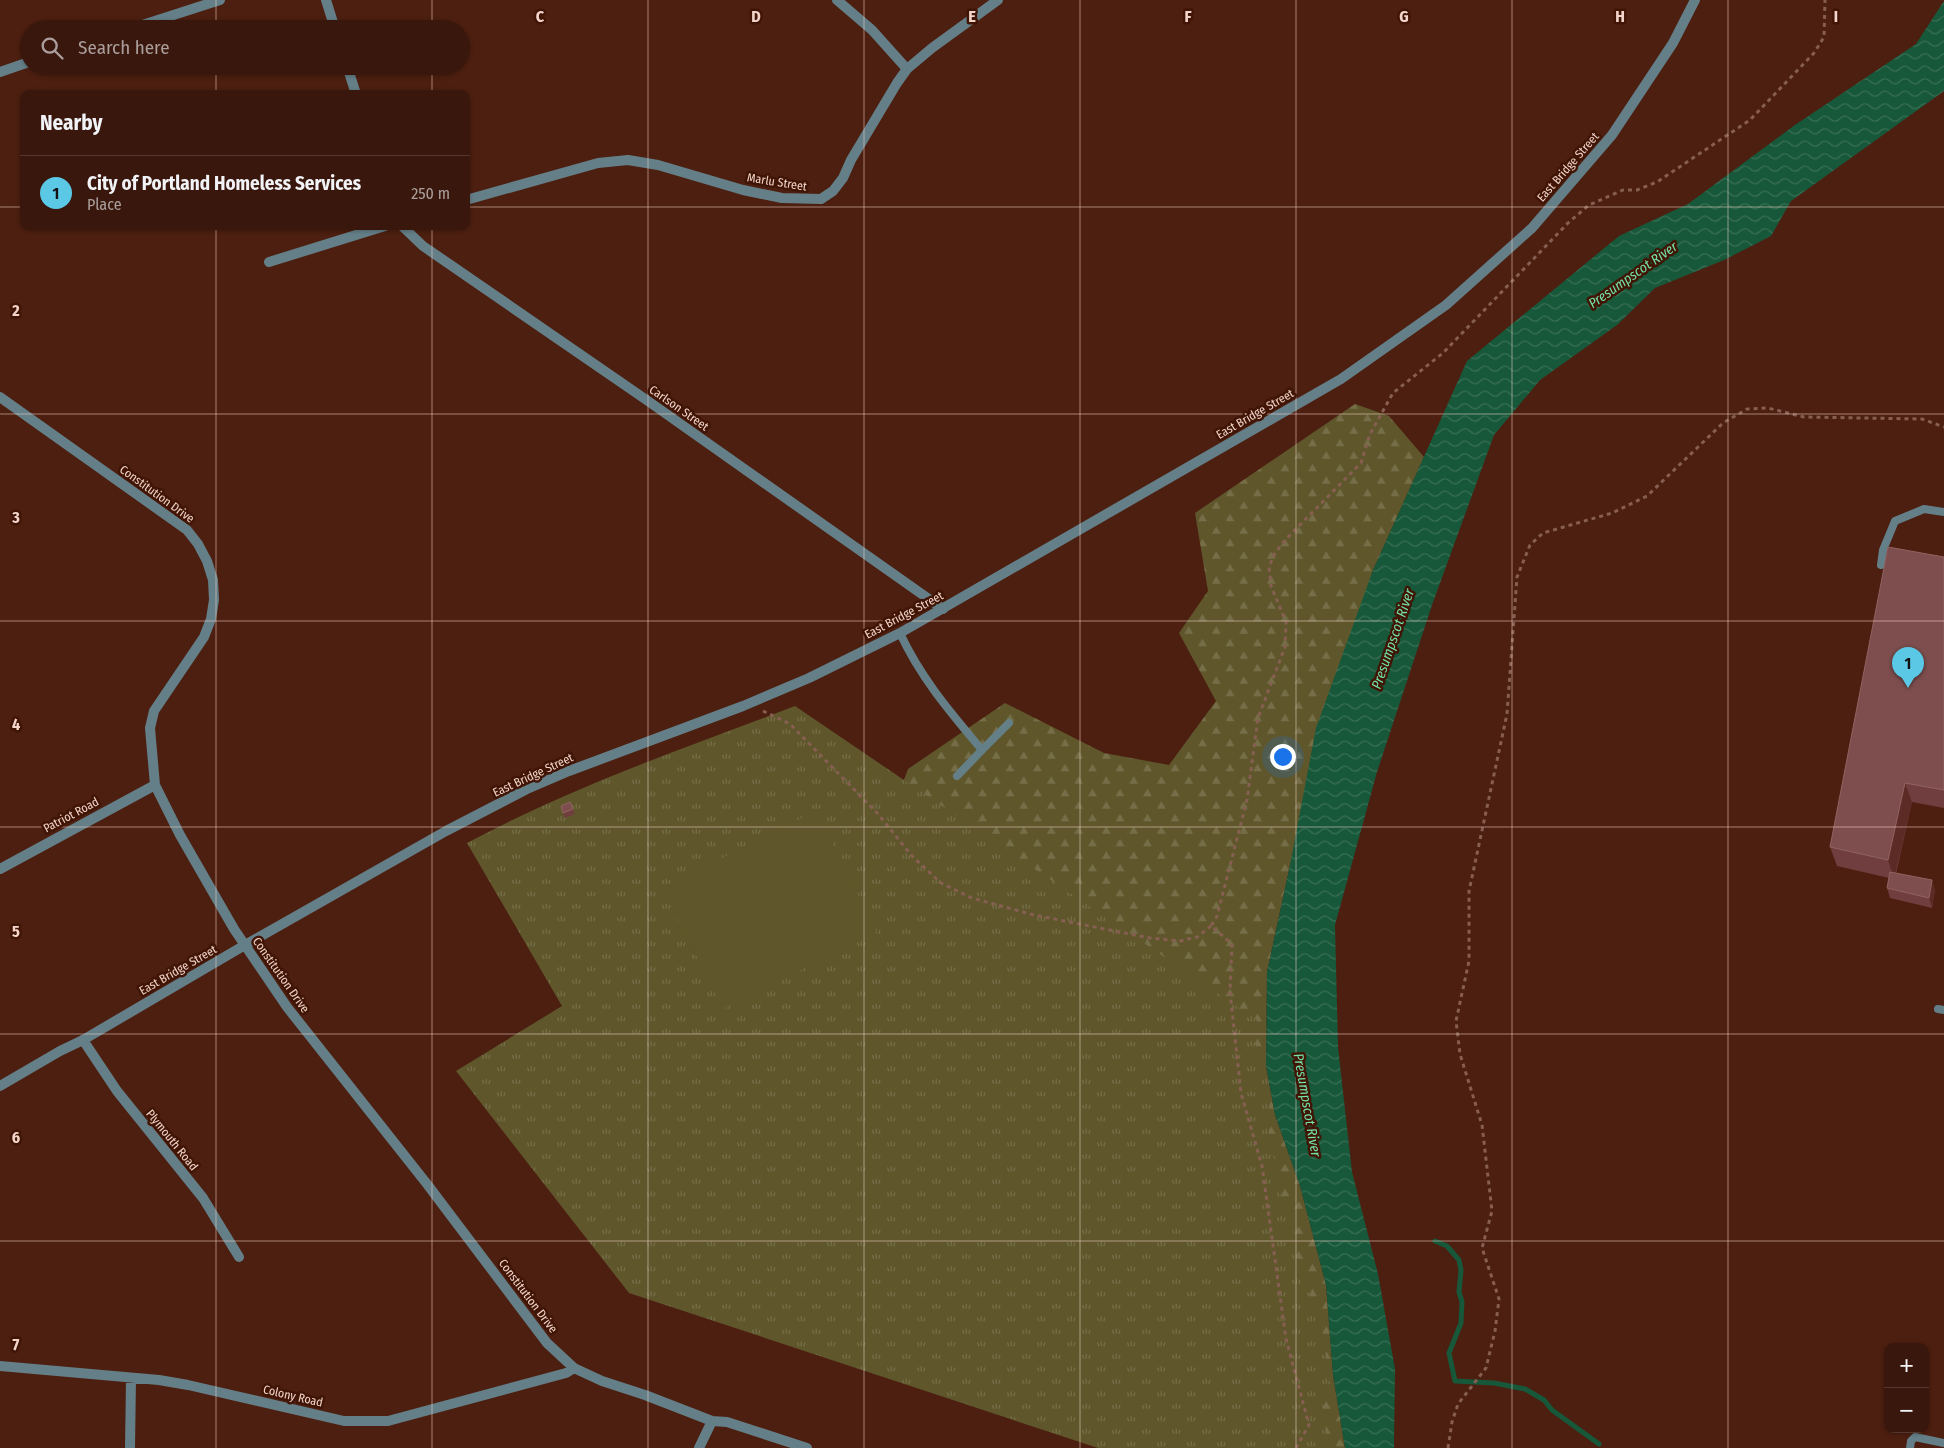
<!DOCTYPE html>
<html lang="en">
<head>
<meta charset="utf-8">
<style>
	body { margin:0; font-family:"Fira Sans Condensed",sans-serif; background:#44241a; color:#f1f3f6 }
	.controls { position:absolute; right:15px; bottom:15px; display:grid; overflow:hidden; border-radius:10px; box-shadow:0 1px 4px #0004 }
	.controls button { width:45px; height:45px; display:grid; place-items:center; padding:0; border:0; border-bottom:1px solid #53362d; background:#39170c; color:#f1f3f6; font:25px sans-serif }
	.you { position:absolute; left:1282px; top:756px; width:18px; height:18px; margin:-12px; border:4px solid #fff; border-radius:50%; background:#1a73e8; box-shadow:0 0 0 8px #1a73e833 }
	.badge { display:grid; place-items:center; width:32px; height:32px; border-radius:50%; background:#5bc8e6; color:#111; font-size:16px; font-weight:700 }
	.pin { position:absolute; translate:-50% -41px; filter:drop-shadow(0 1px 2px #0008) }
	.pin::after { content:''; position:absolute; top:26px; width:18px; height:15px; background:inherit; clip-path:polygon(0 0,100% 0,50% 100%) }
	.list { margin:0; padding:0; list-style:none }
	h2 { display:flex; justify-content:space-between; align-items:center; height:65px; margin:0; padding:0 20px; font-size:21px }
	h2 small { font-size:16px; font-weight:400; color:#ab9f9d }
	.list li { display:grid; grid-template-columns:32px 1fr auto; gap:15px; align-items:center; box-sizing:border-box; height:75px; padding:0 20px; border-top:1px solid #53362d }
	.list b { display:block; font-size:19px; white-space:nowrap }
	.list p { margin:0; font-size:16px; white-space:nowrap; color:#ab9f9d }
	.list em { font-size:16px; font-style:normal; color:#ab9f9d }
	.icon { flex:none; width:28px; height:28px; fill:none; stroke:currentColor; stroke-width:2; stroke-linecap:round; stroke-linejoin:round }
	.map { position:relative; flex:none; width:1944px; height:1448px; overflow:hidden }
	.search { position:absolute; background:#39170c; box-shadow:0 1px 4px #0004; left:20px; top:20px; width:450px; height:55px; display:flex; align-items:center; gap:12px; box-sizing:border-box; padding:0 18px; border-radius:28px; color:#ab9f9d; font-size:19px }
	.panel { position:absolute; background:#39170c; box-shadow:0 1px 4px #0004; left:20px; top:90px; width:450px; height:140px; border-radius:10px }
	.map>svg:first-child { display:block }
	.forest { fill:url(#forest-firs) }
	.park { fill:url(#park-tufts) }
	.pitch { fill:#5f572b }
	.water { fill:url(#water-waves) }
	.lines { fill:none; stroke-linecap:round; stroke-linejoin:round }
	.stream { stroke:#17583a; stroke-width:5 }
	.path { stroke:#865f52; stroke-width:3; stroke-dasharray:4 4; stroke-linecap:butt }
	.service { stroke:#647f87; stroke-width:8 }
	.minor { stroke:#647f87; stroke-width:10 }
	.tertiary { stroke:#647f87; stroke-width:10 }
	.wall { fill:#703e3f }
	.shaded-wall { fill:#5c2b26 }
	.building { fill:#7e4e4e; stroke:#906362 }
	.grid { fill:none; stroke:#f2d4ca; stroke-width:1; stroke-opacity:0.55 }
	.labels { text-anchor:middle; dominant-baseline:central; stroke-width:5; stroke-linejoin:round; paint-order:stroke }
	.street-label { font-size:12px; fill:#f2d4ca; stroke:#411505 }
	.water-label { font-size:14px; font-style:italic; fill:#72e2a9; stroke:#411505 }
	.grid-label { font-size:16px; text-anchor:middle; font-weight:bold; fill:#f2d4ca; stroke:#411505; stroke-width:5; stroke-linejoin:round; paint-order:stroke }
</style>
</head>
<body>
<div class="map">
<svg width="1944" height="1448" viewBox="0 0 1944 1448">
	<defs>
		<pattern id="forest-firs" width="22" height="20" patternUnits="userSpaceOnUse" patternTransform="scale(1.25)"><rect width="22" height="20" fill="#5f572b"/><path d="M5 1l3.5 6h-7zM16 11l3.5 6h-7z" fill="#766e48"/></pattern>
		<pattern id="park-tufts" width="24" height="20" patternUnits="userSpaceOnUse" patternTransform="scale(1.25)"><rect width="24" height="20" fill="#5f572b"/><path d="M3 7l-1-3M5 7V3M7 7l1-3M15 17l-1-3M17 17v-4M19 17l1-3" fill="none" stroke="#766e48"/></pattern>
		<pattern id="water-waves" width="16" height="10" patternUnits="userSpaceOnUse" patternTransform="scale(1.25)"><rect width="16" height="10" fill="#17583a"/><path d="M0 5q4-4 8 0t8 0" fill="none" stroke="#396f55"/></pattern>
	</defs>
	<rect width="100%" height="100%" fill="#4c1f10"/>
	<path class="forest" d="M1355 404 1389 416 1424 457 1373 570 1290 865 1267 972 1266 1066 1275 1115 1300 1186 1326 1285 1333 1375 1345 1448H1154L895 804 908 769 1005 703 1104 753 1169 765 1216 701 1179 633 1208 591 1195 513Z"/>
	<path class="park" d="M795 706 1257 1020 1253 1026V1038L1264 1067 1268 1083 1270 1104 1269 1130 1280 1193 1290 1218 1300 1272 1317 1313 1325 1348 1330 1389 1324 1402 1323 1412 1328 1448H1098L629 1293 456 1071 562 1006 467 843C572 787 684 748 795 706Z"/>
	<path class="pitch" d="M816 811 877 932 723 1009 662 888Z"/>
	<path class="water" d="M1944 1V91L1791 201 1771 236 1724 260 1655 288 1617 325 1540 380 1494 435 1432 605 1377 772 1335 925 1338 1047 1352 1172 1378 1274 1395 1369 1394 1448H1345L1333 1375 1326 1285 1300 1186 1275 1115 1266 1066 1267 972 1290 865 1316 728 1373 570 1467 361 1619 236 1688 204 1795 125 1916 44Z"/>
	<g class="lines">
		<path class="stream" d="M1435 1241 1447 1246 1459 1260 1461 1270 1459 1292 1462 1302 1461 1323 1449 1353 1455 1381 1494 1383 1525 1389 1544 1400 1552 1410 1599 1444"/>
		<path class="path" d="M763 711 790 724 878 814 912 856 941 883 972 898 1034 915 1150 938 1180 941 1197 937 1211 926
			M1296 1448 1309 1425 1286 1339 1262 1166 1241 1093 1230 992 1232 944 1211 926 1217 916 1247 800 1258 718 1285 647 1286 622 1271 586 1269 567 1275 553 1287 538 1361 463 1370 434 1393 393 1443 353 1568 223 1589 205 1623 190H1637L1657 182 1750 120 1814 53 1824 37 1825 0
			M1448 1448 1452 1422 1458 1404 1486 1368 1495 1331 1499 1299 1482 1248 1492 1211 1482 1125 1460 1054 1456 1021 1469 961V891L1507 714 1517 577 1530 545 1543 533 1612 513 1647 496 1723 423 1747 409 1768 408 1804 417 1922 419 1944 427"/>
		<path class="service" d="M1881 565 1883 550 1895 521 1924 509 1944 512
			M900 633C920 677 951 713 982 750L1009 723
			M957 776 982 750
			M1938 1009 1944 1010
			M1910 1448 1911 1441 1915 1437 1944 1443"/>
		<path class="minor" d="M326 0 335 29
			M837 0 872 30 907 69
			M130 29 220 0
			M347 66 356 94
			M0 72 29 62
			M466 200 598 163 628 160 658 165 743 190 782 198 821 199 833 191 843 178 851 160 897 83 907 69 932 48 998 0
			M402 226 423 246 648 401 943 609
			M269 262 385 226
			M0 397 187 530 198 544 207 561 213 580 214 600 211 619 204 637 154 711 150 728 155 785 180 835 234 929 287 1007 427 1184 547 1343 574 1368 602 1381 645 1395 712 1421 727 1422 807 1448
			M0 869 155 785
			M83 1040 117 1091 203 1198 239 1257
			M0 1366 159 1380 188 1385 344 1421H388L566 1373 574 1368
			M130 1448 131 1379
			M699 1448 712 1421"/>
		<path class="tertiary" d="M0 1086 60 1051 83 1040 245 945 446 831 527 789 569 771 743 706 809 678 900 633 1341 379 1446 305 1532 228 1612 135 1673 43 1695 0"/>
	</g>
	<path class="wall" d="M1944 557V808L1912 802 1896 874 1935 890 1932 908 1890 898 1887 888 1889 878 1837 866 1830 847Z
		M570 802 575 814 565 818 561 806Z"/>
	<path class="shaded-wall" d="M1905 783 1912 802 1894 879 1888 860Z
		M1932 880 1935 890 1932 908 1929 898Z"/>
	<path class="building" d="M1888 547 1944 557V790L1905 783 1888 860 1830 847Z
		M570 802 573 809 563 813 561 806Z
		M1890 872 1932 880 1929 898 1887 888Z"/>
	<path class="grid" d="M216 0V29M432 0V29M648 0V1448M864 0V1448M1080 0V1448M1296 0V1448M1512 0V1448M1728 0V1448M216 66V94M432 66V94M0 207H24M466 207H1944M216 226V1448M432 226V1448M0 414H1944M0 621H1944M0 827H1944M0 1034H1944M0 1241H1944"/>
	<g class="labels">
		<g class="street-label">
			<text transform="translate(1568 167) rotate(-49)">East Bridge Street</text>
			<text transform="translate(777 182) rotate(9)">Marlu Street</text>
			<text transform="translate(679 408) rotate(35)">Carlson Street</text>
			<text transform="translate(1255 414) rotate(-30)">East Bridge Street</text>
			<text transform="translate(157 494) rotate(36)">Constitution Drive</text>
			<text transform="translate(904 615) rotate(-28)">East Bridge Street</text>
			<text transform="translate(533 775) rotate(-25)">East Bridge Street</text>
			<text transform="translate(71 815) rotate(-28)">Patriot Road</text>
			<text transform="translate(178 970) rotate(-30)">East Bridge Street</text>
			<text transform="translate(281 975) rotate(55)">Constitution Drive</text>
			<text transform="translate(172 1140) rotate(51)">Plymouth Road</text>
			<text transform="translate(528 1296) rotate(53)">Constitution Drive</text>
			<text transform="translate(293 1396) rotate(13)">Colony Road</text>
		</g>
		<g class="water-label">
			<text transform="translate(1633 275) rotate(-35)">Presumpscot River</text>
			<text transform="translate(1393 639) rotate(-71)">Presumpscot River</text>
			<text transform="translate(1307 1105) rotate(80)">Presumpscot River</text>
		</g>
	</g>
	<g class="grid-label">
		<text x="540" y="22">C</text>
		<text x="756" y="22">D</text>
		<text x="972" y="22">E</text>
		<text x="1188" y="22">F</text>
		<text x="1404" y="22">G</text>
		<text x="1620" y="22">H</text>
		<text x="1836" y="22">I</text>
		<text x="16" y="316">2</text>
		<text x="16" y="523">3</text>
		<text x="16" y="730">4</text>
		<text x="16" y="937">5</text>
		<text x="16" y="1143">6</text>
		<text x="16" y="1350">7</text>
	</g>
</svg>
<div class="controls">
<button>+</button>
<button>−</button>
</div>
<div class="you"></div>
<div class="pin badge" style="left:1908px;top:688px">1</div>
<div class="search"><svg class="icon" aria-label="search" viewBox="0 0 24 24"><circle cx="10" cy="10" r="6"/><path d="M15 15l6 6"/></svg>Search here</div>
<section class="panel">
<h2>Nearby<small></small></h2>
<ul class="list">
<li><span class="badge">1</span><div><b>City of Portland Homeless Services</b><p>Place</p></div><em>250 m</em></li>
</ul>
</section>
</div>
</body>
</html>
